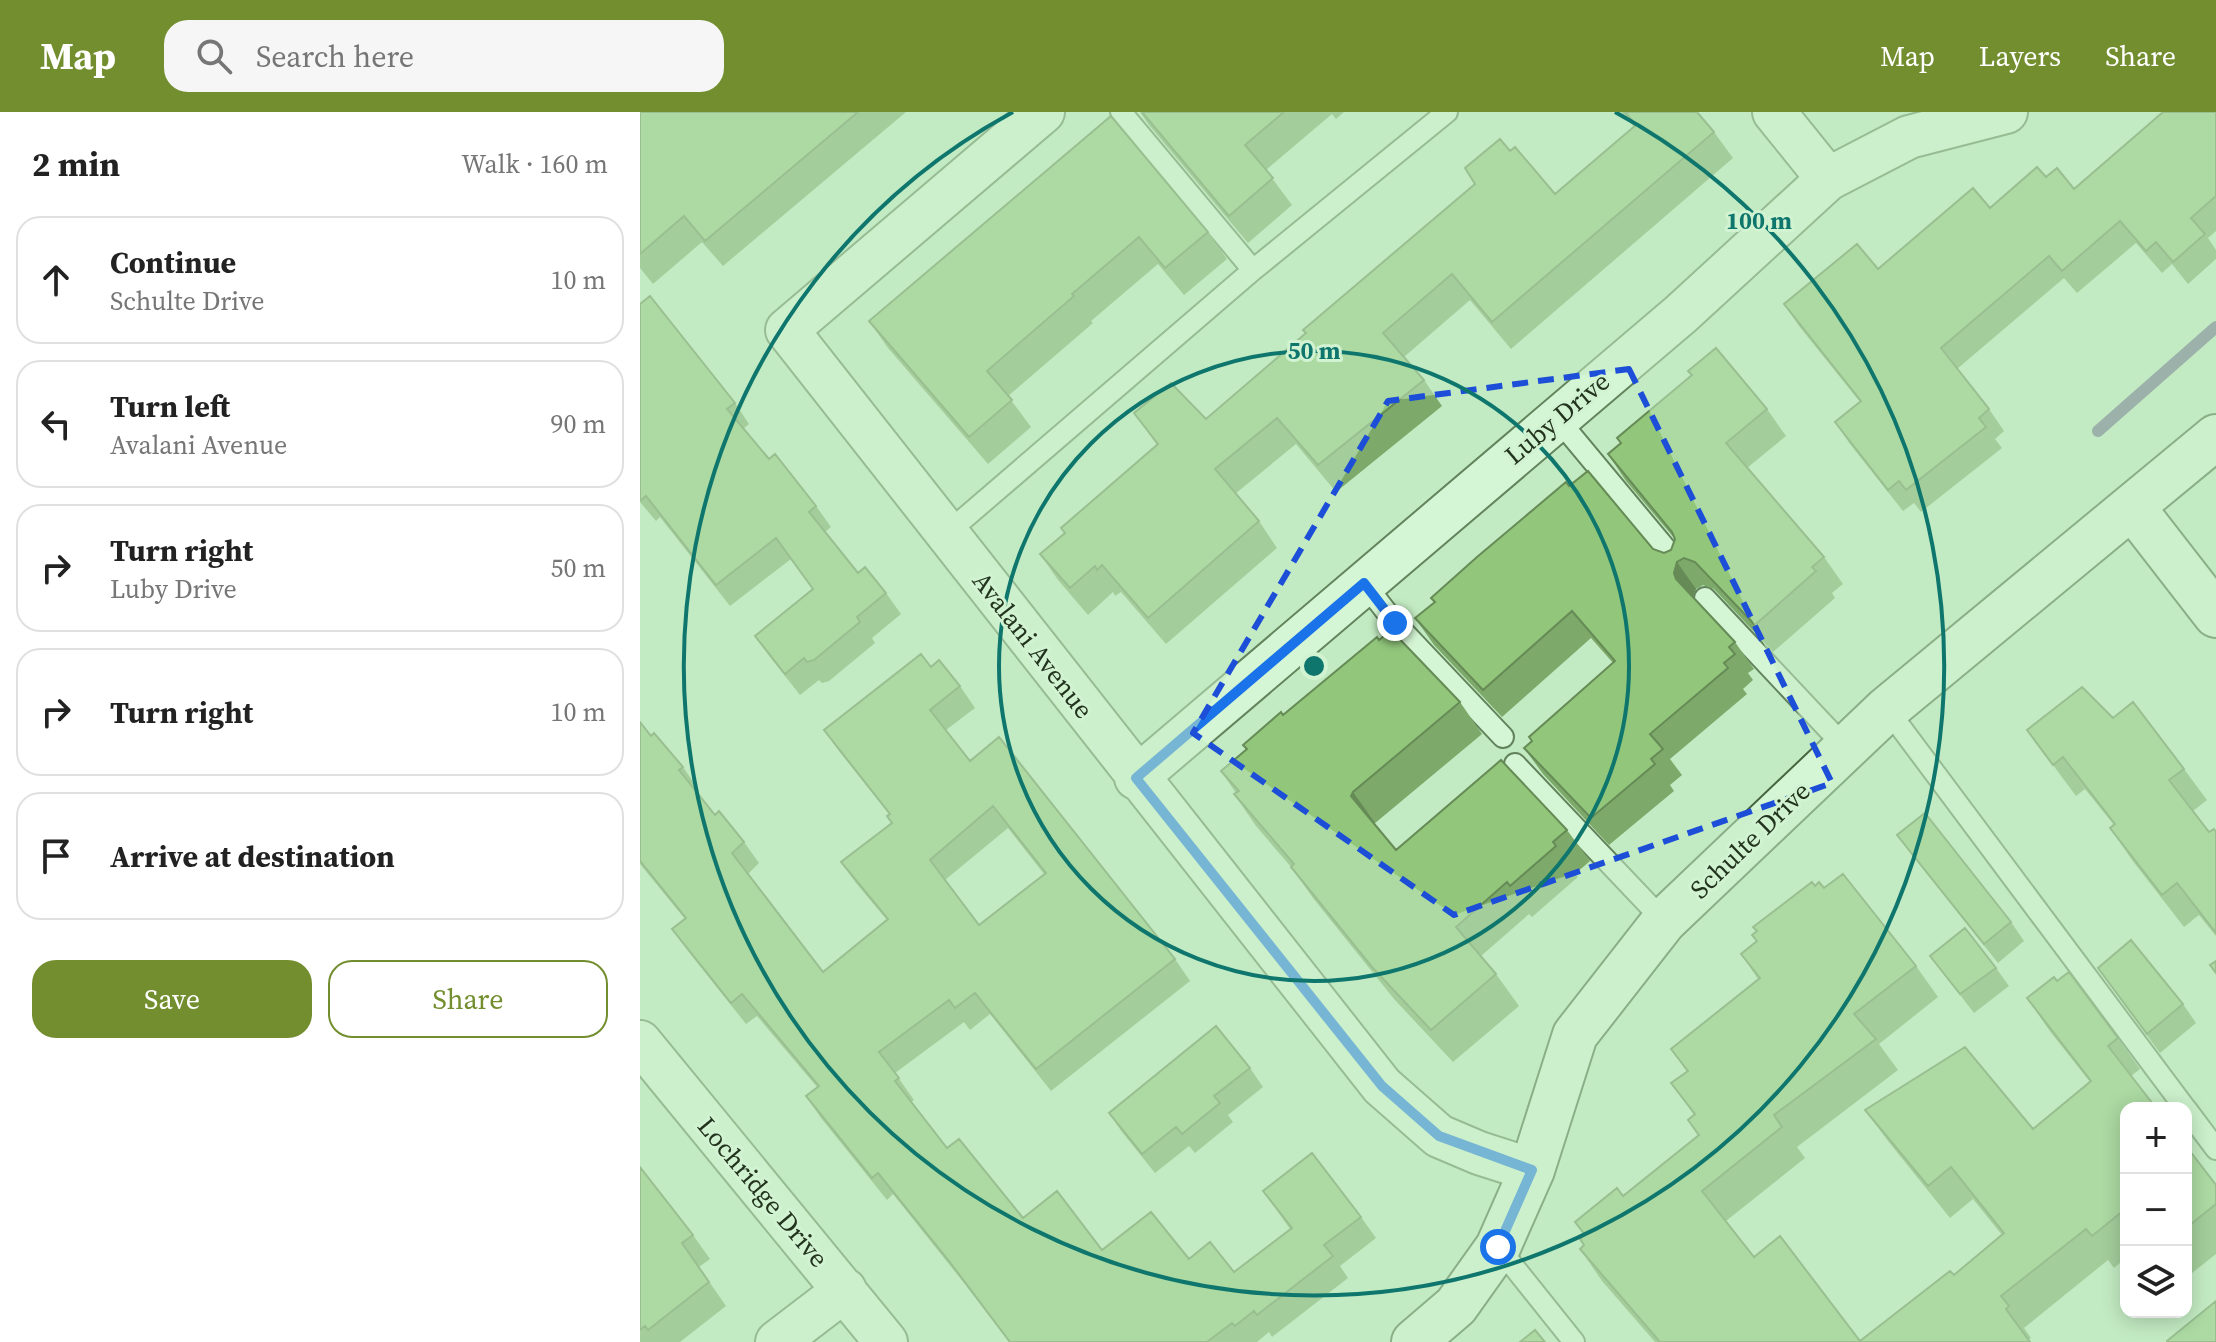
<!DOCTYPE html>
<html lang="en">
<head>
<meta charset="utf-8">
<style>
	body { margin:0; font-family:"Source Serif 4",serif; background:#f6f6f6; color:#222 }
	.controls { position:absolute; right:24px; bottom:24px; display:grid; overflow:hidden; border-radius:16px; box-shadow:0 4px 20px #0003 }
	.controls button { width:72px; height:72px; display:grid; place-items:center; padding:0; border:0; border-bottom:2px solid #e0e0e0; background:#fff; color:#222; font:40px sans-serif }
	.stop { position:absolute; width:24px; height:24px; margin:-18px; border:6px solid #1a73e8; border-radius:50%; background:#fff }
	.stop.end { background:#1a73e8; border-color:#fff; box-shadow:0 2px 8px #0008 }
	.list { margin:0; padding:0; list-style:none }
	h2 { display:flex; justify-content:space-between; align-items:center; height:104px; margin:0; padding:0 32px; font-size:34px }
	h2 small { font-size:26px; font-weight:400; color:#767676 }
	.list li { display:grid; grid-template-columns:52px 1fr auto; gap:24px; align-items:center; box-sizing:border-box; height:128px; margin:0 16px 16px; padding:0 16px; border:2px solid #e0e0e0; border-radius:24px }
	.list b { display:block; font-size:30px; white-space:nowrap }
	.list p { margin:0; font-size:26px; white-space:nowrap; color:#767676 }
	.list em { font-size:26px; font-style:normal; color:#767676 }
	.actions { display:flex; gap:16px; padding:24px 32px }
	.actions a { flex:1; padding:18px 0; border:2px solid #738e2f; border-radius:24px; text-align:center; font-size:28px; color:#738e2f }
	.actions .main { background:#738e2f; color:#fff }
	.icon { flex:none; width:44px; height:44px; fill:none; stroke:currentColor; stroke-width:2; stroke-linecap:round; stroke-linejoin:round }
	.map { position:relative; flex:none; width:1576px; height:1230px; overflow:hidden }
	header { display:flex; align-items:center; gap:48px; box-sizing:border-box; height:112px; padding:0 40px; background:#738e2f; color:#fff }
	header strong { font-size:38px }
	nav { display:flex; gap:44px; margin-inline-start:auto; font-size:28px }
	.search { width:560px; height:72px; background:#f6f6f6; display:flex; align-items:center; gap:20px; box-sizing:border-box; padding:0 28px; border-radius:24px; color:#767676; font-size:30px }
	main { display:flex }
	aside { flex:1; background:#fff }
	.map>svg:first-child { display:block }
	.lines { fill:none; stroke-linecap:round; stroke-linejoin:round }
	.stream { stroke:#6e6c8b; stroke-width:12 }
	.lane-casing { stroke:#62835b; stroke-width:24 }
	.street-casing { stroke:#62835b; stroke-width:46 }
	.secondary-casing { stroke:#46653e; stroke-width:48 }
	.lane { stroke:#d5f6d5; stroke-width:20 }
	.street { stroke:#d5f6d5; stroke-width:42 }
	.secondary { stroke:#d5f6d5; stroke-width:44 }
	.wall { fill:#7daa6a; fill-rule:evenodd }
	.shaded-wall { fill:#668b56 }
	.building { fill:#91c67b; stroke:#668b56; stroke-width:2; fill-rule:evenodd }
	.route { stroke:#1a73e8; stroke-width:10 }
	.marked { fill:none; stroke:#1d4ed8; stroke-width:6; stroke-dasharray:16 10; stroke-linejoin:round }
	.ring { fill:none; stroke:#0f766e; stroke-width:4 }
	.labels { text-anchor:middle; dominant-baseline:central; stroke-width:6; stroke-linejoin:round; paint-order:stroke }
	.street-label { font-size:26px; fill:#23341e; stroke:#d2f3d2 }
	.centre { fill:#0f766e; stroke:#d2f3d2; stroke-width:4 }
	.ring-label { font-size:24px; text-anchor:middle; font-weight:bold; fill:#0f766e; stroke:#d2f3d2; stroke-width:6; stroke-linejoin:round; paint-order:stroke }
</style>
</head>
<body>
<header>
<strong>Map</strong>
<div class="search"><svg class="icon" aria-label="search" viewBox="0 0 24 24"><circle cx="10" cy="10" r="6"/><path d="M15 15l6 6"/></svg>Search here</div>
<nav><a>Map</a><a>Layers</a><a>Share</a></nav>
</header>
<main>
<aside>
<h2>2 min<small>Walk · 160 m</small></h2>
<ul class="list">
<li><svg class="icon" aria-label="ahead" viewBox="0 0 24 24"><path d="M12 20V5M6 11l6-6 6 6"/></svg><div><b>Continue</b><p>Schulte Drive</p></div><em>10 m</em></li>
<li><svg class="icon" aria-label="left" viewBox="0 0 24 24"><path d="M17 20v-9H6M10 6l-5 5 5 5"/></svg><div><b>Turn left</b><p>Avalani Avenue</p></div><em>90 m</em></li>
<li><svg class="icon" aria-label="right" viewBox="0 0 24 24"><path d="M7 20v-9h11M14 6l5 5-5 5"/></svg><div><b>Turn right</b><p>Luby Drive</p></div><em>50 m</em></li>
<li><svg class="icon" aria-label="right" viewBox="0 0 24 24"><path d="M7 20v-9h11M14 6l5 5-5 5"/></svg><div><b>Turn right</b></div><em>10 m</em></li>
<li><svg class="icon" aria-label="arrive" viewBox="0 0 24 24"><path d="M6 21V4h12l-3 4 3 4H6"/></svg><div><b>Arrive at destination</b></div></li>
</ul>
<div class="actions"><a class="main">Save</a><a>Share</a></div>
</aside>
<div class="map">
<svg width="1576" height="1230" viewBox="0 0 1576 1230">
	<rect width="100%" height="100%" fill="#c3ebc3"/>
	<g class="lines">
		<path class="stream" d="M1458 319 1576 215"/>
		<g class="lane-casing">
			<path id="lane" d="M481 0 613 158
				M916 305 1041 455
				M306 422 613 158 807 0
				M724 471 755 511 863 625
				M1065 486 1206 636
				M1247 597 1545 996
				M875 652 1024 809
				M1546 997 1576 1037
				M858 1135 934 1230"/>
		</g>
		<g class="street-casing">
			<path id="street" d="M403 0 147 218 742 974 799 1024 839 1041 892 1058
				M1134 0 1188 67
				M496 666 1041 202 1188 67 1269 25 1366 0
				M0 930 246 1230
				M137 1230 205 1178"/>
		</g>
		<g class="secondary-casing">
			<path id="secondary" d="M1493 396 1576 503
				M774 1230 816 1194 858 1135 892 1058 935 923 1024 809 1247 597 1576 325"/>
		</g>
		<use href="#lane" class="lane"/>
		<use href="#street" class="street"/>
		<use href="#secondary" class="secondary"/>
	</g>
	<path class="wall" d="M0 0H266L83 154 62 130 13 172 0 156Z
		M500 0H704L696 7 692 2 626 58 652 93 608 131 509 13Z
		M981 0H1057L1074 20 1093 46 871 237 830 188 764 245 784 268 802 294 696 380 656 332 595 382 619 409 637 436 526 532 481 480 475 484 473 480 448 503 418 468 400 442 424 421 517 333 494 301 566 307 666 222 835 72 870 39 915 82 994 15Z
		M1576 0V119L1568 126 1576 138V147L1548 172 1532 152 1522 161 1496 131 1437 181 1424 166 1317 257 1349 297 1364 319 1355 327 1362 336 1281 400 1274 391 1263 399 1210 332 1195 310 1220 290 1159 214 1144 192 1238 157 1406 65 1434 77Z
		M471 4 568 120 587 147 544 183 518 152 451 209 453 211 368 284 391 315 348 352 248 236 229 209Z
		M0 192 95 291 109 312 103 317 129 347 176 394 191 415 185 420 218 461 246 481 261 502 232 526 235 531 189 569 182 571 179 568 160 583 130 545 115 524 173 477 151 447 90 494 20 405 16 409 0 390Z
		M1127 297 1146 324 1107 356 1184 445 1203 472 1192 481 1195 486 1133 540 1074 477 1063 473 1056 477 1053 485 1095 530 1114 557 1108 561 1113 568 1103 577 1107 582 1030 647 1042 663 1030 673 1034 679 969 733 903 662 884 636 973 551 951 526 862 605 794 533 775 506 794 490 791 486 929 374 1013 437 1024 441 1031 438 1035 427 986 369 968 342Z
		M291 555 320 574 335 596 306 618 330 649 535 847 550 869 411 979 350 902 330 918 324 910 255 961 274 988 271 990 307 1036 383 1106 462 1138 549 1147 594 1160 650 1117 623 1079 721 1105 736 1126 700 1154 708 1166 632 1225 629 1220 617 1230H369L324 1171 253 1082 247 1088 181 1006 166 984 177 975 117 904 106 912 48 839 32 817 45 807 0 752V610L11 624 43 655 58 677 56 679 75 703 104 730 119 751 108 762 183 860 247 808 216 771 201 750 251 711 249 702 199 639 184 618ZM368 716 404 762 339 813 305 768Z
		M820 590 842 622 734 712 756 738 927 718 950 749 935 762 938 765 892 805 889 802 841 844 856 862 879 894 813 950 754 887 673 786 651 755 616 714 594 682 596 681 581 659 606 638 603 633 643 603Z
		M1473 606 1544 657 1567 688 1553 699 1569 720H1576V824L1559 803 1544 815 1492 748 1470 716 1474 713 1445 677 1436 684 1387 618Z
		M1257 723 1371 810 1384 829 1358 851 1271 742Z
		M1175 774 1184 776 1276 854 1298 885 1239 932 1258 958 1157 1035 1165 1046 1086 1109 1114 1145 1220 1229 1314 1163 1362 1123 1333 1087 1310 1106 1248 1029 1225 998 1393 1017 1450 970 1409 918 1387 886 1417 869 1478 926 1500 957 1491 964 1486 996V1146L1474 1156 1468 1148 1384 1216 1391 1226 1388 1228 1390 1230H1015L962 1169 940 1137 944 1133 945 1123 935 1110 983 1084 1058 1024 1048 1008 1054 1003 1031 971 1047 960 1031 937 1118 867 1101 842 1117 829V819L1113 815Z
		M1290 844 1356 856 1369 874 1334 901Z
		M1458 856 1543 892 1556 911 1520 941Z
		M610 956 623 975 588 1003 593 1010 555 1041 549 1034 515 1061 482 1020 469 1001Z
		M1546 1034 1576 1073V1142L1547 1165Z
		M0 1055 53 1123 70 1147 59 1155 86 1194 40 1230H0Z"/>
	<path class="shaded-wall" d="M1037 450 1056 477 1052 488 1036 467 1034 461Z
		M713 680 735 711 733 716 711 684Z"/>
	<path class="building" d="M0 0H218L65 129 44 104 0 142Z
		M502 0H644L605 33 633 66 589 104Z
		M985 0H1057L1074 20 852 210 812 162 743 221 784 268 678 353 637 306 575 357 619 409 508 506 462 453 457 458 455 454 430 476 400 442 425 421 421 416 518 332 494 301 531 271 566 307 666 221 663 218 835 72 825 56 860 27 870 39 875 35 915 82 996 13Z
		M1523 0H1576V84L1551 106 1565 122 1533 150 1516 130 1506 139 1480 109 1422 159 1409 144 1301 236 1349 297 1339 306 1346 315 1266 378 1259 369 1248 378 1195 310 1221 289 1144 192 1217 132 1238 157 1333 76 1350 96 1397 55 1406 65 1417 56 1434 77Z
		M471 4 568 120 525 156 499 125 432 182 434 184 347 259 372 288 329 325 229 209Z
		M10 184 95 291 87 297 129 347 135 342 176 394 169 400 218 461 225 455 246 481 217 505 220 510 174 548 167 550 164 546 145 562 115 524 173 477 136 426 76 473 6 384 1 388 0 387V192Z
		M1076 236 1127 297 1086 331 1184 445 1172 455 1176 459 1115 513 1055 450 1044 446 1037 450 1034 461 1036 467 1095 530 1089 535 1095 542 1084 551 1088 556 1010 622 1023 637 1011 647 1015 652 951 706 884 636 892 629 889 625 975 549 932 499 843 578 775 506 795 490 791 486 837 445 926 370 929 374 948 359 1013 437 1024 441 1031 438 1035 427 1032 420 968 342 981 331 977 326 1052 263 1048 259Z
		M751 518 820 590 713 680 711 684 756 738 861 648 927 718 913 730 916 734 870 774 867 770 816 815 856 862 791 918 732 855 651 755 654 752 594 682 599 679 581 659 607 637 603 633 641 600 643 603 737 525 739 528Z
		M281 542 291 555 299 548 320 574 290 598 330 649 359 625 535 847 396 957 335 881 315 896 309 888 239 940 259 966 255 969 307 1036 319 1027 383 1106 417 1079 462 1138 511 1100 549 1147 570 1130 594 1160 652 1116 623 1079 672 1041 721 1105 684 1133 693 1144 617 1203 614 1199 595 1214 592 1211 567 1230H370L309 1149 238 1061 232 1066 166 984 179 974 102 882 91 891 32 817 46 806 0 749V610L11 624 14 621 43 655 39 658 75 703 79 699 104 730 92 741 183 860 248 807 201 750 252 711 247 704 250 702 184 618ZM353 694 406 761 339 813 290 748Z
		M1442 575 1473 606 1493 590 1544 657 1529 668 1569 720 1574 717 1576 720V821L1537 771 1522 783 1470 716 1475 712 1423 645 1413 653 1387 618Z
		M1285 701 1371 810 1344 832 1257 723Z
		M1203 762 1276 854 1214 902 1236 927 1134 1003 1142 1015 1062 1079 1114 1145 1140 1124 1220 1229 1310 1159 1314 1163 1364 1121 1311 1055 1288 1074 1225 998 1325 935 1393 1017 1451 969 1387 886 1414 865 1417 869 1429 860 1478 926 1468 934 1516 996H1486V1100L1484 1098 1452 1124 1446 1117 1361 1184 1369 1194 1366 1197 1390 1230H1020L940 1137 944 1133 940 1127 945 1123 935 1110 977 1076 983 1084 1059 1023 1048 1008 1055 1002 1031 971 1048 959 1031 937 1120 866 1101 842 1117 829 1112 823 1117 819 1113 815 1172 770 1175 774 1179 770 1184 776Z
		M1325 816 1356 856 1320 882 1290 844Z
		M1491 828 1543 892 1507 922 1458 856Z
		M1576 849V861L1570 853Z
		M576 914 610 956 574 984 580 991 542 1022 536 1015 502 1042 469 1001Z
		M1546 1034 1576 1073V1092L1546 1116Z
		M0 1055 53 1123 42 1131 69 1170 8 1218 5 1214 0 1218Z
		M1576 1189V1230H1527V1229Z
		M895 1218 905 1230H880Z"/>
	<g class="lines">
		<path class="route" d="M755 511 724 471 496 666 742 974 799 1024 892 1058 858 1135"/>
	</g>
	<path d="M0 0H1576V1230H0ZM989 257 1192 671 814 803 553 621 748 289Z" fill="#c3ebc3" fill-opacity=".55" fill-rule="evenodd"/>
	<path class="marked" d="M989 257 1192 671 814 803 553 621 748 289Z"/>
	<g class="ring">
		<circle cx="674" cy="554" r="315"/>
		<path d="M975 0A630 630 0 1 1 373 0"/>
	</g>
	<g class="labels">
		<g class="street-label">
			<text transform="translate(917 306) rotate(-40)">Luby Drive</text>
			<text transform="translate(393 533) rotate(52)">Avalani Avenue</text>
			<text transform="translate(1110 728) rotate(-44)">Schulte Drive</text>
			<text transform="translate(123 1080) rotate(50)">Lochridge Drive</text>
		</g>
	</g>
	<circle cx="674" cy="554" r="12" class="centre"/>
	<g class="ring-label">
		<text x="1119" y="117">100 m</text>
		<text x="674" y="247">50 m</text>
	</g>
</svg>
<div class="controls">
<button>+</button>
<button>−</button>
<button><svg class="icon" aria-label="layers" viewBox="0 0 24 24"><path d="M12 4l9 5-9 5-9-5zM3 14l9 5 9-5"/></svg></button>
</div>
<div class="stop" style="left:858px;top:1135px"></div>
<div class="stop end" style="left:755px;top:511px"></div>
</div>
</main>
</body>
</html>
